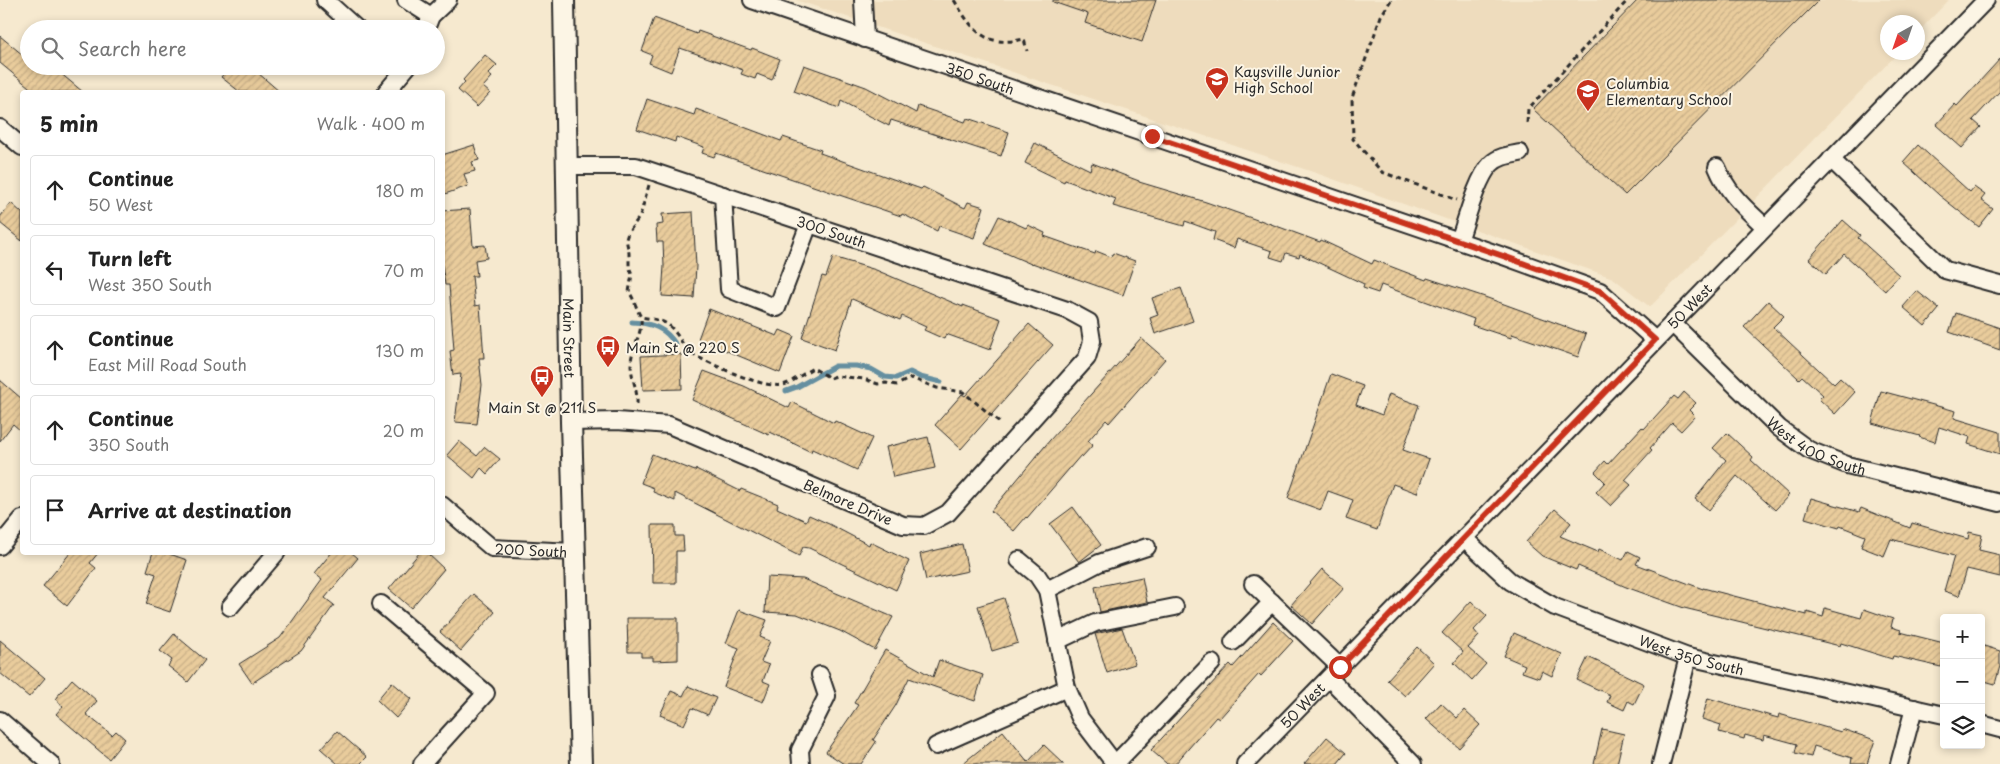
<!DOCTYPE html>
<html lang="en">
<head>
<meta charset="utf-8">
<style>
	body { margin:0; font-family:"Playpen Sans",sans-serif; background:#f6f6f6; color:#222 }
	.controls { position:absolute; right:15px; bottom:15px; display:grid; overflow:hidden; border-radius:5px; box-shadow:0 2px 8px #0003 }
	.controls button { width:45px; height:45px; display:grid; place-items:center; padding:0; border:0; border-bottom:1px solid #e0e0e0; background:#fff; color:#222; font:25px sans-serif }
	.compass { position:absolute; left:1880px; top:15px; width:45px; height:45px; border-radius:50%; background:#fff; box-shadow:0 2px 8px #0003; rotate:220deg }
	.stop { position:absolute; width:15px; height:15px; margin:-11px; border:4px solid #c8321e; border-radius:50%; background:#fff }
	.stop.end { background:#c8321e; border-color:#fff; box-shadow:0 1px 5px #0008 }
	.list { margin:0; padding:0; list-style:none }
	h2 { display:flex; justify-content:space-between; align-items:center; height:65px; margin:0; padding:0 20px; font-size:21px }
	h2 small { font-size:16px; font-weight:400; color:#767676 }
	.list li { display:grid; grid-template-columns:32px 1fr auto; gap:15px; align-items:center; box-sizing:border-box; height:70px; margin:0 10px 10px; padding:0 10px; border:1px solid #e0e0e0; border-radius:5px }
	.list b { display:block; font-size:19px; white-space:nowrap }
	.list p { margin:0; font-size:16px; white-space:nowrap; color:#767676 }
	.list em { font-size:16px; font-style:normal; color:#767676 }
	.icon { flex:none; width:28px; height:28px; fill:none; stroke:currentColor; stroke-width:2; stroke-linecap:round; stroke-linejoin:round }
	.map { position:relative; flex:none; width:2000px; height:764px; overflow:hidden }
	.search { position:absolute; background:#fff; box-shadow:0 2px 8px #0003; left:20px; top:20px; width:425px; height:55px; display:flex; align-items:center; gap:12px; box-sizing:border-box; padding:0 18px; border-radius:28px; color:#767676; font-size:19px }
	.panel { position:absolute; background:#fff; box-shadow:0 2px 8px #0003; left:20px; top:90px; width:425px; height:465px; border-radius:5px }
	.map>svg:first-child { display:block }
	.built { fill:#eedcbd }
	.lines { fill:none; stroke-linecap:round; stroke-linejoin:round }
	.stream { stroke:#658fa0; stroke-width:5 }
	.building { fill:url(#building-hatch); stroke:#2b2b2b }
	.minor-casing { stroke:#2b2b2b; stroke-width:20 }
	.major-casing { stroke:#2b2b2b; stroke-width:24 }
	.path { stroke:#2b2b2b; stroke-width:3; stroke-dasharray:5 4; stroke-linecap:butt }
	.minor { stroke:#fcf5e5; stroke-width:16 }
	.major { stroke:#fcf5e5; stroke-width:20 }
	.route { stroke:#c8321e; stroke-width:6 }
	.labels { text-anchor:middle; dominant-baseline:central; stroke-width:4; stroke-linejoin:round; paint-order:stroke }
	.poi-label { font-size:14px; fill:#2b2b2b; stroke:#fcf5e5; text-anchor:start }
	.street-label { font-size:14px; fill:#2b2b2b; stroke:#fcf5e5 }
</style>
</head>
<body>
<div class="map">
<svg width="2000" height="764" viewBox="0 0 2000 764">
	<defs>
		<pattern id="building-hatch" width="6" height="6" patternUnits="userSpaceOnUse" patternTransform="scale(1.25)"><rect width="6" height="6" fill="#e9cc9c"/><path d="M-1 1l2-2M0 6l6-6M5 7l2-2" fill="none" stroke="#c8af87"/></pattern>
	</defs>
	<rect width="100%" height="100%" fill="#f6e9cf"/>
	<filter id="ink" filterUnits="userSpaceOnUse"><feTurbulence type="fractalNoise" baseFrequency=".02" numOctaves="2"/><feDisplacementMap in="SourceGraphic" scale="10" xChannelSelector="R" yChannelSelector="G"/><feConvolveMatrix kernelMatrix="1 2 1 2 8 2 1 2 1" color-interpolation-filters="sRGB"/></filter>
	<g filter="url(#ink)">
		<path class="built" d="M796 0H1949L1918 32V22H1888V52L1898 53 1650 307 1613 278 1313 172Z"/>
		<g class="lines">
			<path class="stream" d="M632 322C651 323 666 328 676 345
				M786 391 797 387 835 366H856L871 369 885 377 896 378 910 372 920 377 941 382"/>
		</g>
		<path class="building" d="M1053 0H1156L1142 42 1085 23 1088 14 1053 2Z
			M1638 0H1819L1625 195 1533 109Z
			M654 18 697 34 698 31 751 50 752 48 780 59 772 80 757 74 755 79 741 74 743 70 680 48 671 72 649 63 652 55 642 51Z
			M0 36 29 60V66H64L59 72 83 92H35L0 63Z
			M485 55 497 65 488 74 492 77 483 87 490 93 477 107 458 90 465 82 463 80Z
			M2000 59V91L1973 120 1981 127 1962 148 1936 125 1955 104 1957 106Z
			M804 65 866 87 916 113 918 106 965 122 967 118 1009 132 1001 156 891 120 889 126 841 101 839 108 794 91Z
			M230 66H250L280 92H240L221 77Z
			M647 99 694 115 696 109 781 141 783 137 821 150 820 153 921 189 923 187 965 208 968 202 984 207 974 238 939 226 937 231 902 214 901 216 716 153 714 157 702 153 704 147 676 137 675 142 637 129Z
			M1035 143 1090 170 1092 163 1139 181V182L1206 202 1260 221V220L1320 242 1321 240 1372 264 1374 260 1426 280 1427 278 1482 296 1586 334 1578 357 1512 334 1511 338 1472 325 1474 319 1381 285 1378 293 1363 288 1364 284 1300 254 1299 257 1286 253 1283 261 1270 257 1272 251 1237 239 1234 248 1213 240 1215 232 1185 221 1184 226 1113 206 1116 199 1065 180 1064 182 1025 163Z
			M474 145 479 160 472 162 475 171 464 174 468 186 442 195V155Z
			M1918 145 1970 192 1974 187 1985 195 1981 200 1993 209 1979 227 1939 195 1903 162Z
			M11 203 22 213V241L0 223V217Z
			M470 209 473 246 485 245 487 258 475 260 477 276H472L475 306 480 305 484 358H479L482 385 477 424 455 422 461 374 453 375 450 351 454 350 449 285H445L442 265V211Z
			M693 212 696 266 694 298 662 296 664 266 663 242H657L656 225 663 224 662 214Z
			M999 216 1026 228 1028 225 1045 233 1044 236 1095 254 1096 251 1111 257 1113 253 1135 261 1123 295 1032 263 1031 264 985 244Z
			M1843 220 1860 235 1858 238 1899 275 1885 291 1844 254 1826 274 1809 259Z
			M833 257 876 270 963 307V305L1001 319 990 350 946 334 944 339 924 330 926 327 902 316 900 320 852 299 835 350 802 338 822 276 826 277Z
			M1181 288 1193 321 1155 334 1150 318 1158 315 1152 298Z
			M1917 291 1939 309 1925 326 1903 307Z
			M1768 301 1784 316 1773 327 1834 384 1840 378 1855 392 1835 414 1819 399 1823 395 1802 376 1799 379 1744 327Z
			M709 309 777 336 780 330 794 336 780 373 698 339Z
			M1956 313 2000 328V350L1949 332Z
			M1029 324 1053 345 961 449 935 425 962 394 965 396Z
			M1141 338 1165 359 1109 423 1106 420 1088 441 1093 445 1082 457 1081 455 1027 518 1026 517 1014 531 991 511 1050 440Z
			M681 354 682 389 643 390 641 356Z
			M704 371 744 386 789 408 792 402 834 423 835 421 872 438 857 470 812 449 811 452 770 432 769 435 692 400Z
			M1331 374 1363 386 1356 405 1382 415 1389 394 1419 405 1403 450 1429 459 1417 493 1393 484 1377 530 1346 519 1353 500 1328 491 1321 510 1288 498Z
			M0 380 22 399V432L13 424 0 441Z
			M1881 391 1956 411 1954 418 2000 432V454L1968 444 1970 437 1939 427 1935 442 1919 437 1920 436 1872 423Z
			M1684 392 1696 403 1689 410 1695 416 1681 431 1672 423 1650 448 1652 450 1625 480 1631 485 1611 506 1596 492 1605 482 1595 472 1605 461 1608 464 1642 427 1644 429 1674 396 1678 399Z
			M1727 433 1753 457 1751 460 1789 495 1775 510 1737 476 1709 510 1695 499 1726 460 1713 448Z
			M928 437 935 468 893 477 886 447Z
			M459 441 477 456 485 447 500 459 487 474 481 468 474 478 447 455Z
			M652 454 695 471 696 469 740 491 741 489 766 499 778 504 777 508 806 521 809 515 829 524 869 545 870 542 909 561 896 590 809 548 803 547 799 556 675 493V501L653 492 654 488 641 483Z
			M1811 498 1859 512 1861 508 1910 528 1912 523 1968 539 1969 532 1982 535 1979 550 2000 555V577L1967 569 1959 596 1944 591 1954 556 1891 539 1884 556 1861 547 1865 536 1840 526 1839 528 1805 518Z
			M1073 507 1101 545 1079 562 1050 524Z
			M1555 509 1571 523 1560 536 1598 552 1599 549 1623 560 1628 551 1640 557 1636 564 1703 589V588L1807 615V612L1823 617 1825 608 1861 618 1864 609 1893 619 1891 627 1901 630 1900 632 1944 643V657L1941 667 1893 656 1892 659 1841 643 1840 646 1684 608 1626 587 1578 566 1576 570 1542 556 1526 542Z
			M652 525H675V536H683L684 551H676V583H653Z
			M962 544 968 571 926 580 920 554Z
			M71 552H99L90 563 96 568 67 606 43 586Z
			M153 552H164L187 560 170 612 146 604 156 574 147 571Z
			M332 552H351L358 558 325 598 334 605 301 651 252 683 239 664 280 638 322 580 314 574Z
			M420 552H426L444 569 411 608 389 589Z
			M1322 569 1344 588 1312 624 1291 605Z
			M767 577 803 579 893 617 875 650 840 631 797 614 765 612Z
			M1142 577 1147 602 1100 612 1095 587Z
			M474 594 495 612 461 651 440 632Z
			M1004 598 1018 643 992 651 978 606Z
			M1471 601 1487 616 1474 630 1479 636 1468 648 1486 664 1472 680 1454 663 1463 652 1442 633Z
			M739 610 767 620 760 637 770 641 761 662 769 665 763 681 770 684 763 702 724 687 739 648 726 643Z
			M627 618H678V660L653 661V657H641V652H628Z
			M1273 622 1293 641 1261 676 1259 674 1219 719 1216 717 1175 764H1167L1151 750 1230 664 1233 667Z
			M1122 628 1135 664 1107 673 1095 634Z
			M1514 633 1562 654 1552 676 1542 671 1539 678 1522 672 1525 665 1504 656Z
			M174 634 205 660 188 682 168 666 172 660 160 651Z
			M0 640 45 678 29 697 0 673Z
			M1981 645 2000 651V666L1995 684 1981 680Z
			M1417 647 1434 663 1405 696 1387 680Z
			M885 650 933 677 939 660 983 675 975 701 909 678 896 705 873 740 876 742 861 764H844L826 752 858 705 854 703Z
			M1588 657 1644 684 1634 704 1628 701 1624 710 1607 702 1610 695 1577 680Z
			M72 679 97 701 86 714 112 735 116 731 125 739 109 759 56 714 63 706 55 699Z
			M392 682 412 699 396 718 377 700Z
			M688 686 716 698 708 715 692 708 684 725 660 715 671 691 683 696Z
			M1708 698 1778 718 1779 714 1841 732 1842 729 1875 740 1867 764H1851L1852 758 1814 746 1811 757 1795 753 1797 744 1764 735 1763 740 1745 735 1744 739 1719 732 1721 725 1702 719Z
			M1441 703 1457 718 1464 710 1480 725 1459 748 1426 719Z
			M1602 729 1624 734 1617 764H1594Z
			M337 731 367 757 360 764H338L321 749Z
			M1003 731 1028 762 1044 745 1064 764H962Z
			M1327 737 1346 753 1337 764H1304Z"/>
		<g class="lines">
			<g class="minor-casing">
				<g id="minor">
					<path d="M325 0 357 29"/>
					<path d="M406 0 431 16"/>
					<path id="s1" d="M752 0 1506 257 1600 291 1655 340"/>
					<path d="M863 0 865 39"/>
					<path d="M426 29 431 16 448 0"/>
					<path d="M386 92 408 66"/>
					<path d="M0 128 22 147"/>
					<path d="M1831 159 1945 270 2000 285"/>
					<path id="s2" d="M567 166H636L1067 310 1089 322 1092 341 1087 358 948 513 924 526 903 525 669 425 617 421 571 422"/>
					<path d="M1717 167C1728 194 1744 207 1765 227"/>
					<path d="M723 195 729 289 777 308 809 224"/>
					<path d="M1459 241C1466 221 1477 178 1491 164 1499 156 1510 155 1520 153"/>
					<path id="s3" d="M1672 323 1779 428 1809 450 1847 465 2000 503"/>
					<path id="s4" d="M442 505 492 548 574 552"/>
					<path id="s5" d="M1464 538 1510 581 1555 607 1688 657 1944 715"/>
					<path d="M0 546 22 519"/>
					<path d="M1019 560 1037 575 1047 590 1067 688 1080 718 1115 764"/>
					<path d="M1253 584 1340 667"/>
					<path d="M1047 590 1099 563 1147 547"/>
					<path d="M381 604 486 693 422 764"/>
					<path d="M230 607 277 552"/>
					<path d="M1057 641 1095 623 1175 607"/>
					<path d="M1233 642 1272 602"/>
					<path d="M1329 678 1413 764"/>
					<path d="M0 720 51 764"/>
					<path d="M1981 724 2000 729"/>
					<path d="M936 746 1067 688"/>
					<path d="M801 764 800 750 827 696 820 675"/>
					<path d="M1115 764 1212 663"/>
					<path id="s6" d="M1245 764 1986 0"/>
					<path d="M1661 764 1688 657"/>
					<path d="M1899 764 1914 708"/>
				</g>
			</g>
			<g class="major-casing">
				<g id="major">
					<path id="s7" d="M564 0 571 422 581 764"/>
				</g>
			</g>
			<path class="path" d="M954 0C973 31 985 48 1024 39L1027 51
				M1391 0 1381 16 1352 98 1353 139 1382 172 1457 200
				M1527 123 1528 109 1628 0
				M649 185 640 216 628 233 626 239 629 253V267L632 274 629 292C635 300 636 309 641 317 653 319 667 320 674 331 681 339 683 347 691 354 711 363 767 392 786 384 795 380 804 373 813 368L830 378 836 376 864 379 878 384 886 383 897 385 911 378 937 388 963 392 1002 424
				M637 404C638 390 631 378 631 364 631 348 643 334 641 317"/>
			<use href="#minor" class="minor"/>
			<use href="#major" class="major"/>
		</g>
	</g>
	<g class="lines" filter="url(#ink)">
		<path class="route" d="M1152 136 1506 257 1600 291 1655 340 1340 667"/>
	</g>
	<defs>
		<g id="school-pin" transform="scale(1.25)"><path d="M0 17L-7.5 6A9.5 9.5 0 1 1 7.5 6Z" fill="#c8321e" stroke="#fcf5e5"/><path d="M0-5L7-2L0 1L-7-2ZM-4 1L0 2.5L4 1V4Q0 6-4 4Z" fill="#fff"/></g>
		<g id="bus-pin" transform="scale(1.25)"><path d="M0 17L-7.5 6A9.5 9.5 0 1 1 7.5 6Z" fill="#c8321e" stroke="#fcf5e5"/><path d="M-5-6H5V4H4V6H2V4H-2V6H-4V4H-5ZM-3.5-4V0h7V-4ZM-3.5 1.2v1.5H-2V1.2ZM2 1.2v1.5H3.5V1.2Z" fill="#fff"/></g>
	</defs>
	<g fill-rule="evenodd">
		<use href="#school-pin" x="1217" y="79"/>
		<use href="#school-pin" x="1588" y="91"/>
		<use href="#bus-pin" x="608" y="347"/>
		<use href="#bus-pin" x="542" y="377"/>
	</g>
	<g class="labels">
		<g class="poi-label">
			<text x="1234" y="71">Kaysville Junior<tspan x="1234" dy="16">High School</tspan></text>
			<text x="1606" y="83">Columbia<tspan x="1606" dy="16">Elementary School</tspan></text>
			<text x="626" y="347">Main St @ 220 S</text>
			<text x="542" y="407" text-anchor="middle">Main St @ 211 S</text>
		</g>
		<g class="street-label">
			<text stroke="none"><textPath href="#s1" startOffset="241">350 South</textPath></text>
			<text stroke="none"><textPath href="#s2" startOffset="275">300 South</textPath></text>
			<text stroke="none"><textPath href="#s6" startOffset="638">50 West</textPath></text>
			<text stroke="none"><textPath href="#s7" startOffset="338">Main Street</textPath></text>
			<text stroke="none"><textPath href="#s3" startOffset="192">West 400 South</textPath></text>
			<text transform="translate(848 502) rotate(23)">Belmore Drive</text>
			<text stroke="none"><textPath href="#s4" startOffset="105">200 South</textPath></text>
			<text stroke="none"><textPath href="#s5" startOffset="260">West 350 South</textPath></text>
			<text stroke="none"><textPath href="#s6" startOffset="82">50 West</textPath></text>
		</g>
	</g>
</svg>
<div class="controls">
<button>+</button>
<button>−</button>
<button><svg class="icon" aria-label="layers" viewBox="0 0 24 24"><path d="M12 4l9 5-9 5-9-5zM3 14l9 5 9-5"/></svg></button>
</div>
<svg class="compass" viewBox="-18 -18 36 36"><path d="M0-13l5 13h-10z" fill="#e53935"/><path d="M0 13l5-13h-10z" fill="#767676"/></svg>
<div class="stop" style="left:1340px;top:667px"></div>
<div class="stop end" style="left:1152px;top:136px"></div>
<div class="search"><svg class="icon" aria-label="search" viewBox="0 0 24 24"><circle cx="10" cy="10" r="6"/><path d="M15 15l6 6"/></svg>Search here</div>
<section class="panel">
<h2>5 min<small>Walk · 400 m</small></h2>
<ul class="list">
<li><svg class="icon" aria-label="ahead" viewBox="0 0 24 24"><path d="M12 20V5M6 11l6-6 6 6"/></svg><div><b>Continue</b><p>50 West</p></div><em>180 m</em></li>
<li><svg class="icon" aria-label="left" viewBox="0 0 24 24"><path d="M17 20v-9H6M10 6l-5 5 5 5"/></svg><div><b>Turn left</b><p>West 350 South</p></div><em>70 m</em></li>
<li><svg class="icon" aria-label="ahead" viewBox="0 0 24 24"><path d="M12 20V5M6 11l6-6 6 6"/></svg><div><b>Continue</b><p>East Mill Road South</p></div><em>130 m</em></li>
<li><svg class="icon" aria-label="ahead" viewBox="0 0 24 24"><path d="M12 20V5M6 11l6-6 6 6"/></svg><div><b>Continue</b><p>350 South</p></div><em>20 m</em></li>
<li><svg class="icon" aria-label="arrive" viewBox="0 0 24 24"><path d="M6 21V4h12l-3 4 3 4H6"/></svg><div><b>Arrive at destination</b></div></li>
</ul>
</section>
</div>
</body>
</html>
